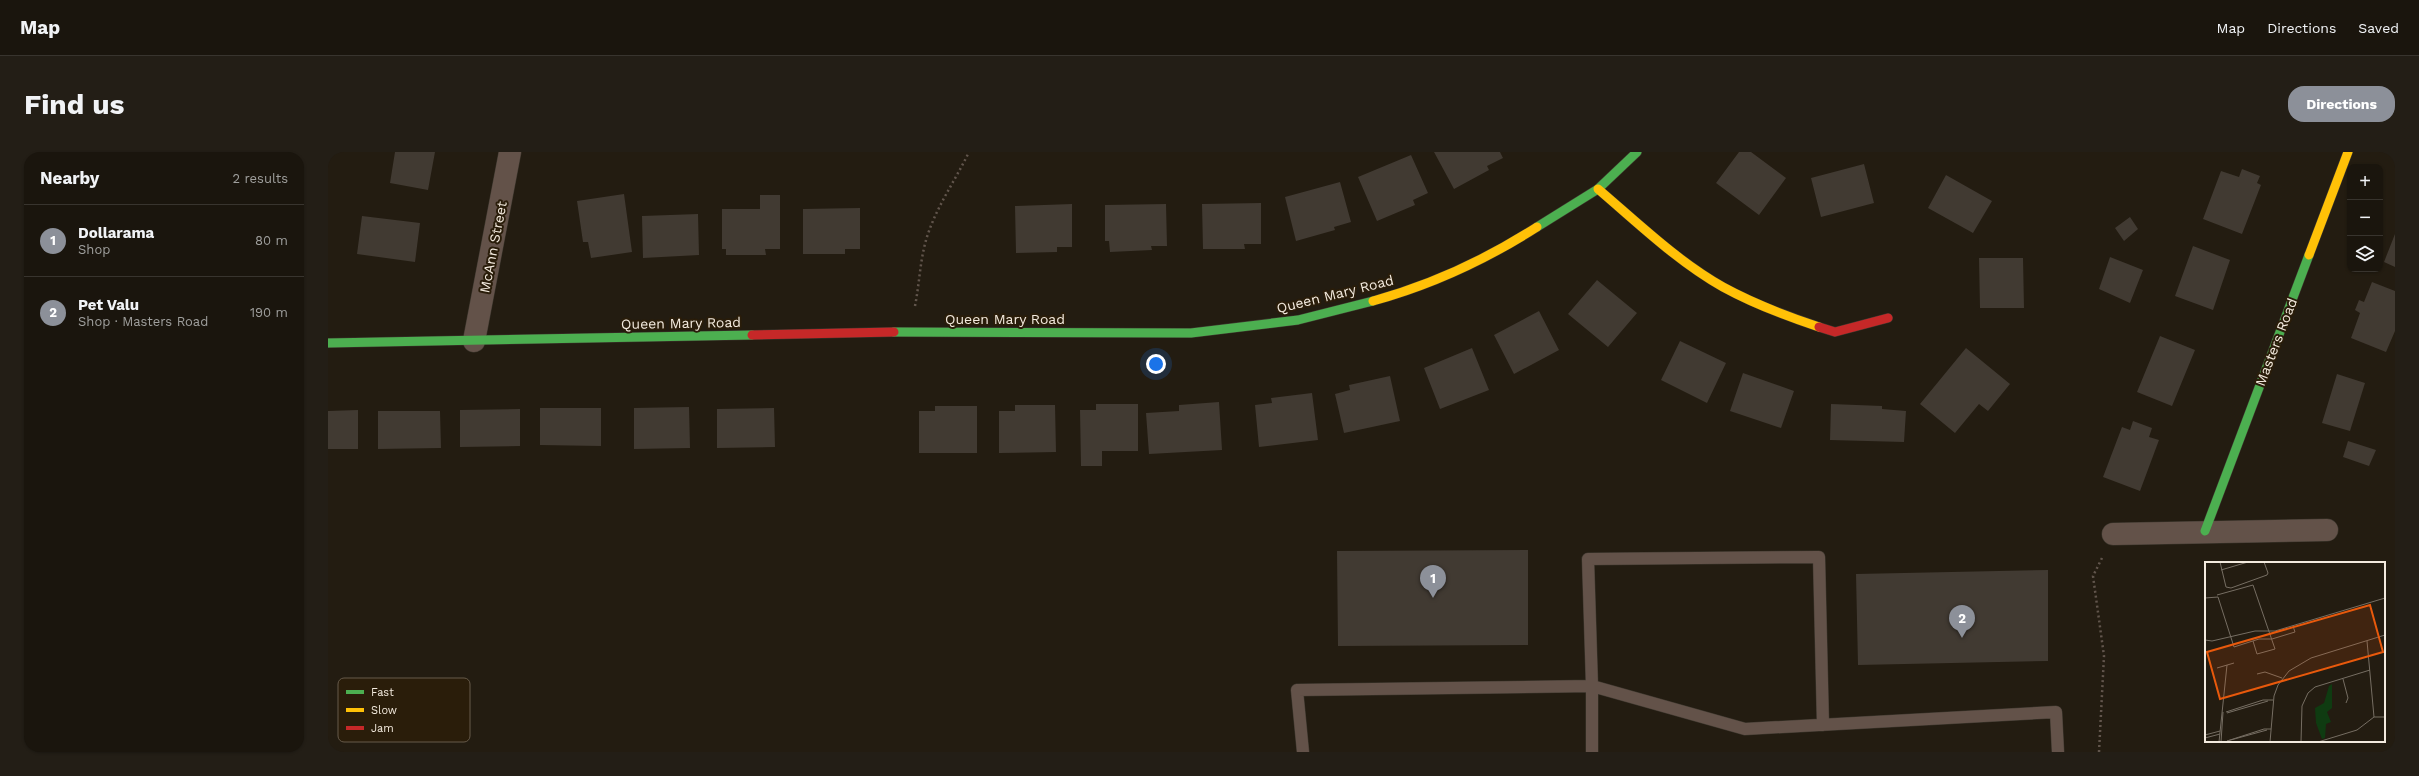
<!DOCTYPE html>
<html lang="en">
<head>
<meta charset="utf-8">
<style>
	body { margin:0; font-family:"Work Sans",sans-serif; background:#231e16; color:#f1f3f6 }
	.controls { position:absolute; right:12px; top:12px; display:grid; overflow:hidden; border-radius:8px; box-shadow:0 1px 3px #0004 }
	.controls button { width:36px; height:36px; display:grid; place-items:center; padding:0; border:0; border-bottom:1px solid #38342e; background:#1a150d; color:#f1f3f6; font:20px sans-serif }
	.you { position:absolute; left:828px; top:212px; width:14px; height:14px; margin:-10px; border:3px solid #fff; border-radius:50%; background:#1a73e8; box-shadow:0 0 0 6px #1a73e833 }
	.badge { display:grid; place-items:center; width:26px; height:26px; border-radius:50%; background:#8c9099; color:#fff; font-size:13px; font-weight:700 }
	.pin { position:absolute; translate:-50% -33px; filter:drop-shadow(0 1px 2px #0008) }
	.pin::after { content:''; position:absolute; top:21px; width:14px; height:12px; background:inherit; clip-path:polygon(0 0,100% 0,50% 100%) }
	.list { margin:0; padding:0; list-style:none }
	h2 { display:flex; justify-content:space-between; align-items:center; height:52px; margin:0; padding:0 16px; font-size:17px }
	h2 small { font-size:13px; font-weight:400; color:#9f9f9d }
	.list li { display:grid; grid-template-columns:26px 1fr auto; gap:12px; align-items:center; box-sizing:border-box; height:72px; padding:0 16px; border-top:1px solid #38342e }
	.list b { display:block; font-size:15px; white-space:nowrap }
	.list p { margin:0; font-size:13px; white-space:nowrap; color:#9f9f9d }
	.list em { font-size:13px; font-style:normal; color:#9f9f9d }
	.icon { flex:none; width:22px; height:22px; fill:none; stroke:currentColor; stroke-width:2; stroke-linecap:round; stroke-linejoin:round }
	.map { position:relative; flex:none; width:2067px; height:600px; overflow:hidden; border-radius:16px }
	header { display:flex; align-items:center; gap:24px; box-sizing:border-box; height:56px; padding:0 20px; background:#1a150d; border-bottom:1px solid #38342e }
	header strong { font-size:19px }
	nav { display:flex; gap:22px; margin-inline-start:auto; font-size:14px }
	.intro { display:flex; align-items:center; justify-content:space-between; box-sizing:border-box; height:96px; padding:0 24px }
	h1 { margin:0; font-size:28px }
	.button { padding:10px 18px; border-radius:16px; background:#8c9099; color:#fff; font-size:14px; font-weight:700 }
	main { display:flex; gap:24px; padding:0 24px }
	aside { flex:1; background:#1a150d; border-radius:16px; box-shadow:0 1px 3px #0004 }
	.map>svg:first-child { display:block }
	.building { fill:#413a32 }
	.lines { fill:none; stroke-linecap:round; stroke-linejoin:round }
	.lane-casing { stroke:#3e382f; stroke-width:13 }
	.street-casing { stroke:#3e382f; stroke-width:23 }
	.fast-casing { stroke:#3e382f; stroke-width:10 }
	.slow-casing { stroke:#3e382f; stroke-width:10 }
	.jam-casing { stroke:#3e382f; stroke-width:10 }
	.path { stroke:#61554c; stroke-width:2.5; stroke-dasharray:2 3; stroke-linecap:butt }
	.lane { stroke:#635249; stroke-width:12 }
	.street { stroke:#635249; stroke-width:22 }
	.fast { stroke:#4caf50; stroke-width:9 }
	.slow { stroke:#ffc107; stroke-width:9 }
	.jam { stroke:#c62828; stroke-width:9 }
	.labels { text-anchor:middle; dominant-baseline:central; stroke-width:4; stroke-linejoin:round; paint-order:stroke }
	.street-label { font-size:14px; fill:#f3eade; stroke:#2a1d0a }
	.inset-road { fill:none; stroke:#766e63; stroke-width:1 }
	.view { fill:#e8590c; fill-opacity:0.15; stroke:#e8590c; stroke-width:2 }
	.inset-edge { fill:none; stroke:#f3eade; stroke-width:2 }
	.key { fill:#2a1d0a; stroke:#665a4a; stroke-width:1 }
	.key-label { font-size:11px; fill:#f3eade }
</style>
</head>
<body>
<header>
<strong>Map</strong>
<nav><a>Map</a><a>Directions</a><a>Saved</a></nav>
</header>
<div class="intro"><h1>Find us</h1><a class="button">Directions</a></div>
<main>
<aside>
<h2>Nearby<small>2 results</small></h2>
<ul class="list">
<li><span class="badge">1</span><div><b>Dollarama</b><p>Shop</p></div><em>80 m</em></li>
<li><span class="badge">2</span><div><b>Pet Valu</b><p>Shop · Masters Road</p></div><em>190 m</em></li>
</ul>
</aside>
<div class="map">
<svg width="2067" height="600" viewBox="0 0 2067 600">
	<rect width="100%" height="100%" fill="#231c11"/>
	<path class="building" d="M67 0H107L100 38 62 31Z
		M1106 0H1172L1175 6 1159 14 1161 18 1126 37Z
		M1411 0H1423L1458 26 1431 63 1388 31Z
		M1083 3 1100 41 1085 48 1087 53 1049 69 1030 25Z
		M1536 12 1546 51 1493 65 1483 26Z
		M1914 17 1932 24 1929 31 1933 33 1914 82 1875 67 1893 19 1911 25Z
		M1618 23 1664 49 1645 81 1600 56Z
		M1012 30 1023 70 1006 75 1007 78 968 89 957 45Z
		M296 42 304 100 263 106 260 90H255L249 49Z
		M432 43H452V97H437L438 103H398V97H394V57H432Z
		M933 51V92H916L917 97H875L874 52Z
		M744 52V95H729V100L688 101 687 54Z
		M838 52 839 94H823L824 98 782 100 781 89H777V53Z
		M532 56V97H517V102H475V57Z
		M370 62 371 103 315 106 314 64Z
		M34 64 92 71 87 110 29 102Z
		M1802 65 1810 77 1796 89 1787 76Z
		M2067 82V115L2056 110Z
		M1865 94 1902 108 1885 158 1847 144Z
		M1782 105 1815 118 1802 151 1771 137Z
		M1651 106H1695L1696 156H1652Z
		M1269 128 1309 161 1280 195 1240 162Z
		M2044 130 2067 139V179L2058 200 2023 186 2032 161 2027 158 2031 148 2036 150Z
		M1211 159 1231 198 1186 222 1166 183Z
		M1832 184 1867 198 1844 254 1809 240Z
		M1352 189 1398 211 1379 251 1333 228Z
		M1144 196 1161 238 1112 257 1096 216Z
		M1638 196 1682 232 1660 259 1651 252 1627 281 1592 252Z
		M1415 221 1466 239 1453 276 1402 259Z
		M2009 222 2037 231 2022 279 1994 271Z
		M1062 224 1072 269 1016 281 1007 242 1022 238 1021 233Z
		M984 241 990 288 931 295 927 253 944 251 943 246Z
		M891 250 894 298 821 302 818 261 851 259V253Z
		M768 252H810V299H774V314H753L752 258H768Z
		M1503 252 1554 254V257L1578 259 1576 290 1502 288Z
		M687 253H727L728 300 671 301V259H687Z
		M607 254H649V301H591V259H607Z
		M361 255 362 296 306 297V256Z
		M212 256H273V294L212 293Z
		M446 256 447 295 389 296V257Z
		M192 257V294L132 295V258Z
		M30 258V297H0V259Z
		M50 259H112L113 296 50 297Z
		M1805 269 1824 276 1821 285 1831 288 1812 339 1775 325 1794 275 1802 278Z
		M2020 289 2048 298 2041 314 2015 305Z
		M1200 398V493L1010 494 1009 399Z
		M1720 418V509L1530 513 1528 422Z"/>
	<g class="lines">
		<g class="lane-casing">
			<path id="lane" d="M975 600 969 538 1264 534 1417 577 1728 560 1730 600
				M1264 600V534L1260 407 1491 405 1495 573"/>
		</g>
		<g class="street-casing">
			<path id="street" d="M146 189 182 0
				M1785 382 1999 378"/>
		</g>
		<g class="fast-casing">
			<path id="fast" d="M1209 75 1270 37 1309 0
				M566 180 863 181 970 168 1045 149
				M0 191 424 183
				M1877 379 1981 103"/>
		</g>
		<g class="slow-casing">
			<path id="slow" d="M1270 37C1310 71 1349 109 1395 135 1426 152 1458 164 1491 175
				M1981 103 2020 0
				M1045 149C1103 133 1159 107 1209 75"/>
		</g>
		<g class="jam-casing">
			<path id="jam" d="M1491 175 1507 180 1560 166
				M424 183 566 180"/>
		</g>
		<path class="path" d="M587 154C592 129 592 103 601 79 611 51 628 27 641 0
			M1771 600 1776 504 1765 424 1775 404"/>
		<use href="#lane" class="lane"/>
		<use href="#street" class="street"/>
		<use href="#fast" class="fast"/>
		<use href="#slow" class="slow"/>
		<use href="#jam" class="jam"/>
	</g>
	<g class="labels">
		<g class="street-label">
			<text transform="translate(165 95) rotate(-79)">McAnn Street</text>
			<text transform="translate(1007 142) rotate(-14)">Queen Mary Road</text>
			<text x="677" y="167">Queen Mary Road</text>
			<text transform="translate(353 171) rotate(-1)">Queen Mary Road</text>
			<text transform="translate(1948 190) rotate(-69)">Masters Road</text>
		</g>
	</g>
	<g transform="translate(1877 410)">
		<rect width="180" height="180" fill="#231c11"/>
		<path d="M127 122V146L122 150 126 160 121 162 120 176 117 177 111 161 110 146 119 141 124 124Z" fill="#0f3b11"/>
		<path class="inset-road" d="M15 0 21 25 26 26 62 13 63 11 59 0M16 8 43 0M12 33 48 23 70 87 52 92 48 79M0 36 13 35 29 85 54 77H67L90 70 88 64M0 78 7 79 50 69H70L180 36M162 79 169 155M12 106 29 101M52 112 60 110 77 116M138 117 143 136 141 141M21 150 58 138H68M22 151 63 139M62 168 22 179 59 167H66M0 173 15 169M0 176 15 172M14 180 22 103M16 180 18 150M65 180 69 134 73 123 84 109 106 96 180 73M96 180 97 144 103 131 110 125 165 108M113 180 152 168 169 155H180"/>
		<path class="view" d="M165 43 178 90 15 137 2 90Z"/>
		<rect width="180" height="180" class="inset-edge"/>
	</g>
	<rect x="10" y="526" width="132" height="64" rx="6" class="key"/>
	<rect x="18" y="538" width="18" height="4" fill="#4caf50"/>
	<rect x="18" y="556" width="18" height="4" fill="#ffc107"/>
	<rect x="18" y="574" width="18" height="4" fill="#c62828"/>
	<g class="key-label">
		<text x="43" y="544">Fast</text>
		<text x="43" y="562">Slow</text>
		<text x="43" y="580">Jam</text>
	</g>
</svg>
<div class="controls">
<button>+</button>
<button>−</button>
<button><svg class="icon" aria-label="layers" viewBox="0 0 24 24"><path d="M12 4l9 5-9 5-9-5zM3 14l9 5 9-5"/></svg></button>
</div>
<div class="you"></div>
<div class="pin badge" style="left:1105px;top:446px">1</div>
<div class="pin badge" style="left:1634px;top:486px">2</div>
</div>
</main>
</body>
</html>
